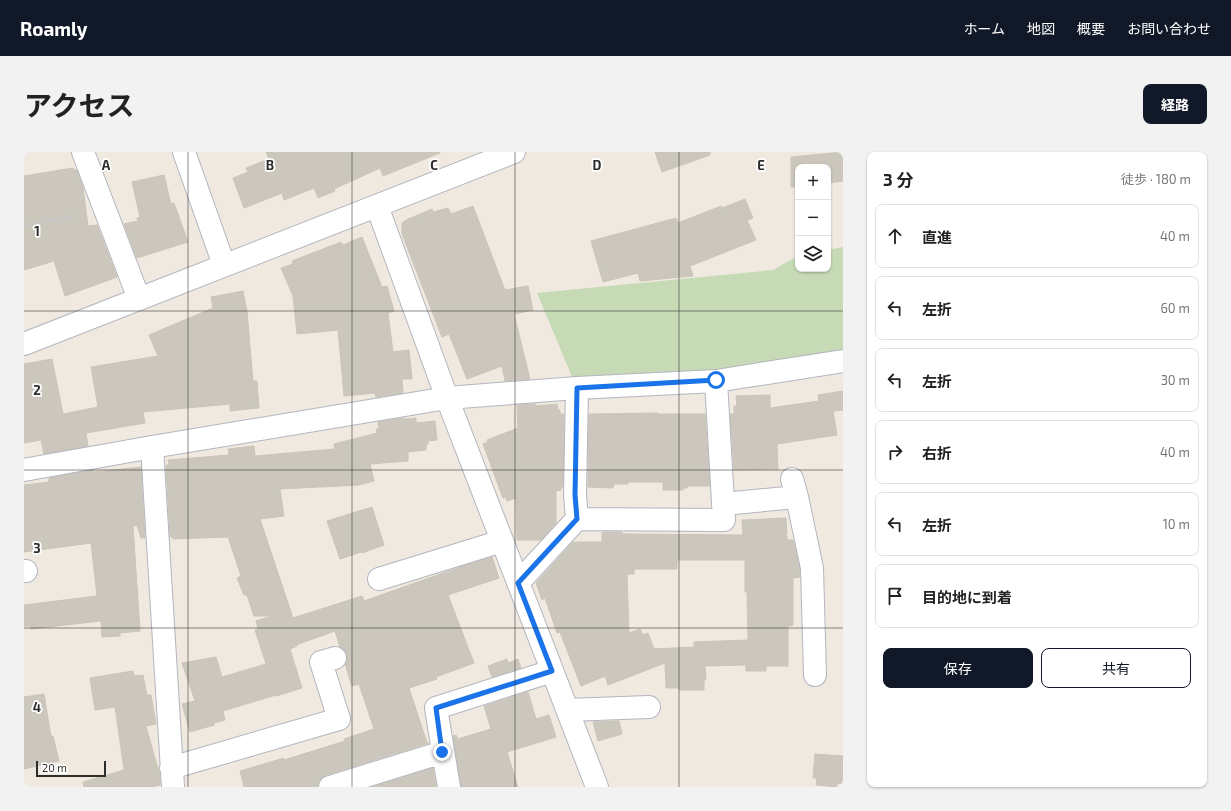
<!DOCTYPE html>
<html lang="ja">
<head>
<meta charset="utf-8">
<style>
	body { margin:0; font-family:"Exo 2","Noto Sans JP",sans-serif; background:#f2f2f2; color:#222 }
	.controls { position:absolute; right:12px; top:12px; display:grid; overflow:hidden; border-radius:8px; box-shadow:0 1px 3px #0004 }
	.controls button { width:36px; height:36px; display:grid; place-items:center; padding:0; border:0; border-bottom:1px solid #e0e0e0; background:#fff; color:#222; font:20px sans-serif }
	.scale { position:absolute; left:12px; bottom:10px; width:70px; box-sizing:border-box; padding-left:4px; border:2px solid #2d2d2d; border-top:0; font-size:11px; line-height:14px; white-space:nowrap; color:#2d2d2d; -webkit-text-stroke:3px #fff; paint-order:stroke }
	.stop { position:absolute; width:12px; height:12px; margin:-9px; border:3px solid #1a73e8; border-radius:50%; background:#fff }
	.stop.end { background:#1a73e8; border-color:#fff; box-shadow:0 1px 4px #0008 }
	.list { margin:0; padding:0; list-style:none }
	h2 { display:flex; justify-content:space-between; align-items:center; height:52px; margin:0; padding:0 16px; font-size:17px }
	h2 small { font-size:13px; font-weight:400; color:#767676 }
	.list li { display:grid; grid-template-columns:26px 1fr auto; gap:12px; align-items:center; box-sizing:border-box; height:64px; margin:0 8px 8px; padding:0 8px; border:1px solid #e0e0e0; border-radius:8px }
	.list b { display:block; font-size:15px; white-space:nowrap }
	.list em { font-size:13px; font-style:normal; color:#767676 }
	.actions { display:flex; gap:8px; padding:12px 16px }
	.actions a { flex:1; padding:9px 0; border:1px solid #111827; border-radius:8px; text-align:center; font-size:14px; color:#111827 }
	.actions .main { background:#111827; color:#fff }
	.icon { flex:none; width:22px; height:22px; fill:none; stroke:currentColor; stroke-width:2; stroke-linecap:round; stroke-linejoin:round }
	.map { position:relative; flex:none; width:819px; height:635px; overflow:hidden; border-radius:8px }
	header { display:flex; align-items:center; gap:24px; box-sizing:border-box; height:56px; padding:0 20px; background:#111827; color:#fff }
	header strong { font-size:19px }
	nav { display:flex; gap:22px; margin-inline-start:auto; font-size:14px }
	.intro { display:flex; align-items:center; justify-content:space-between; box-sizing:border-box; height:96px; padding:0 24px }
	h1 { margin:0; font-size:28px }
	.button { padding:10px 18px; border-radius:8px; background:#111827; color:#fff; font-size:14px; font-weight:700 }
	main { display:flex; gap:24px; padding:0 24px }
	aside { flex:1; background:#fff; border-radius:8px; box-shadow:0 1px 3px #0004 }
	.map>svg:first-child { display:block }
	.cemetery { fill:#c6dab5 }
	.building { fill:#cbc7bd; stroke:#cbc5b8; fill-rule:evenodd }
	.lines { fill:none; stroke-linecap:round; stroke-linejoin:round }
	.street-casing { stroke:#b3b5c1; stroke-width:24 }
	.secondary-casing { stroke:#b3b5c1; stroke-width:24 }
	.path { stroke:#c8c8c8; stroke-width:2.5; stroke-dasharray:3 2; stroke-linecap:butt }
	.street { stroke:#fff; stroke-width:22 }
	.secondary { stroke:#fff; stroke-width:22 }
	.route { stroke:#1a73e8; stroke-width:5 }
	.grid { fill:none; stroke:#2d2d2d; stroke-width:1; stroke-opacity:0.55 }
	.grid-label { font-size:13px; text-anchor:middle; font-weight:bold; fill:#2d2d2d; stroke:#fff; stroke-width:3.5; stroke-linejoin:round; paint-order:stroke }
</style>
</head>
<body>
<header>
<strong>Roamly</strong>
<nav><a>ホーム</a><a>地図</a><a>概要</a><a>お問い合わせ</a></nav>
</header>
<div class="intro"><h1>アクセス</h1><a class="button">経路</a></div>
<main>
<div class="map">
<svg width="819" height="635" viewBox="0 0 819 635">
	<rect width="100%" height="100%" fill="#efe9df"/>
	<path class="cemetery" d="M819 95V205L692 220 549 227 513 141 749 118 774 104V117H804V98Z"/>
	<path class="building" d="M242 0H416V1L359 24 356 16 310 37 311 39 294 46 290 36 260 48 258 41 220 56 209 26 224 20 222 16 245 7Z
		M631 0H686V3L638 20Z
		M819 0V29L804 31V15H774V35H767V5Z
		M49 16 50 18H53L59 35 64 74 73 73 93 125 41 144 30 109 0 118V24Z
		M140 23 147 52 150 51 164 90 113 106 100 72 114 69 113 66 116 65 108 30Z
		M721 47 729 66 723 68 732 88 666 114 669 124 616 129 614 121 579 130 567 89 652 66 654 71 697 54 698 56Z
		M449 54 481 138 504 134 509 158 490 162 506 227 481 229 478 214 443 227 425 182 418 185 378 82V71L382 68 408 57 409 60 424 56 427 62Z
		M338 85 358 135 363 134 370 159 364 161 369 200 385 198 388 227H378L379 241 352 245 351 241 320 244 314 178 273 182 269 144 257 116 269 112 268 109 317 90 319 93Z
		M219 139 223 159 229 229H233L235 256 206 259V252L119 260 121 271 62 281 64 294 20 302 17 288 0 291V212L28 207 39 262 74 255 67 215 134 204 125 183 189 156 187 145Z
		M819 239V258L809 259 813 283 753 292 754 317 710 318 706 262H710V254H713L712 244 746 243V256L795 249 794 243Z
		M512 252V254L533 252 534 258H536V262H540L539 335H537V338L532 339V371L517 388H493L492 346 483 349 482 345 479 346 459 292 464 290 463 288 494 276 493 253Z
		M634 261V262H681L686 334H663V336H659V338H639V330H604V332H590L589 336 564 335 565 262Z
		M380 266V267L392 266V271L411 269 413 288 404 289V292H402V298L384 300V309L346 312 350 329 335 333 256 337 260 364 236 367 269 466 338 444 340 449 442 413 468 405 475 426 424 443 450 511 412 525 413 527 385 536 403 591H405L302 623 297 627 294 632V635H220L216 619 260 606V608L321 589 320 587 350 577 335 532 328 534 321 512 323 509V502L320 497 316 495 311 479 272 493 273 494 266 497 278 536 252 544V543L199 559 201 568 190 571V573L166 580 158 552 171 549 158 511 192 505 198 525 242 512 231 478 234 477 232 469 248 464H230L223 443H220L213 426 217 424 204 385 149 387V385H146L142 313H145L144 308 205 303 204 297 230 294 231 304 311 297 310 292 353 281 352 277H355L354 270Z
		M117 315 121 386H117L113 373 109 374 116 479 96 481V484L78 485 77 469 7 477 6 474H0V453L73 444 67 391 0 400V333L25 330V326L68 318 69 320Z
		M348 355 360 393 338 401 337 400 316 407 303 369Z
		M762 366 763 388H769L776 417V425L769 426V473L764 474V514H742V519H722V513L681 514 682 528H680V538H655V536H642L641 511 584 533 581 524 557 534 536 480 533 481 521 446 518 448 512 431 549 390H578V380H598V382L719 383 718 368ZM653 408H721V440H723L724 488 670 490V495L630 497 624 481 619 483 616 477 605 481 603 422H610V417H653Z
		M483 507 484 511 494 507 497 516 468 525 464 514Z
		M109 519 110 524 119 523 123 543H127L132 572 122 574 136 624V633L128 635H60L59 630 100 618 91 555 71 558 66 526Z
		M504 540 512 567 525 563 532 585 483 600 494 635H437L429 584 432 583 434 587 467 577 460 554Z
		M20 542 27 584H29L35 609 0 617V545Z
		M595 569 598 582 574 589 569 570Z
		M791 602 819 604V632L813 631V635L792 633 793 626H789Z
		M409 616 412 635H348Z"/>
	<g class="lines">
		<g class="street-casing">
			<path id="street" d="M59 0 115 147
				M160 0 200 113
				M128 295 149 635
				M0 318 128 295 423 246 553 236 692 229 819 209
				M773 345 788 416 791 523
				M699 352 773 345 768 327
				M553 367 700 368 692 229
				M0 419H2
				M355 427 478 389
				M494 431 553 367 551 343 553 236
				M544 558 625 555
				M147 616 315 567 297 510 311 506
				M306 635 419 600
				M425 635 412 556 528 519"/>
		</g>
		<g class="secondary-casing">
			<path id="secondary" d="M353 54 423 246 573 635
				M0 192 490 0"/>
		</g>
		<path class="path" d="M0 73 59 63"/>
		<use href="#street" class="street"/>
		<use href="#secondary" class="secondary"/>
	</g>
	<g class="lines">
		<path class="route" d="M418 600 412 556 528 519 494 431 553 367 551 343 553 236 692 228"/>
	</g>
	<path class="grid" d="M164 0V635M328 0V635M491 0V635M655 0V635M0 159H819M0 318H819M0 476H819"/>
	<g class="grid-label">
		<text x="82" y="18">A</text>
		<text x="246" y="18">B</text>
		<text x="410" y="18">C</text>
		<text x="573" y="18">D</text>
		<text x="737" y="18">E</text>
		<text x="13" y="84">1</text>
		<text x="13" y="243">2</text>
		<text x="13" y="401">3</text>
		<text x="13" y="560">4</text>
	</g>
</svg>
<div class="controls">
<button>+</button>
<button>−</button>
<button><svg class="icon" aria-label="layers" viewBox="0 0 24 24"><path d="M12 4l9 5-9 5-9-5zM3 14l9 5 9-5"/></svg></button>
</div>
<div class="scale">20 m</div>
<div class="stop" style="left:692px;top:228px"></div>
<div class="stop end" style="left:418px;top:600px"></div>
</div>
<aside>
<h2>3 分<small>徒歩 · 180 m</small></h2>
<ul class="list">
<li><svg class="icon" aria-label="ahead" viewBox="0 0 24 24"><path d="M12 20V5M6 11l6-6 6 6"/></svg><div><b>直進</b></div><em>40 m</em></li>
<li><svg class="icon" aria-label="left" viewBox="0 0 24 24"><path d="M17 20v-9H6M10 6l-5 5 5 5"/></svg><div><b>左折</b></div><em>60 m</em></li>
<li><svg class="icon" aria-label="left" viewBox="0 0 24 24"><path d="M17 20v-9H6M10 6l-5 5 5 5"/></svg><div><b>左折</b></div><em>30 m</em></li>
<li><svg class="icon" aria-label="right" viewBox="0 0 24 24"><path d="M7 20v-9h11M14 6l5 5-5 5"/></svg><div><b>右折</b></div><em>40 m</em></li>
<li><svg class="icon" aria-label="left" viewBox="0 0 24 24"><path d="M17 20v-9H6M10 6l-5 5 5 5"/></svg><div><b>左折</b></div><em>10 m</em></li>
<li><svg class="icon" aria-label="arrive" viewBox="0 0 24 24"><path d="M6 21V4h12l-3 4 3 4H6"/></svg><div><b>目的地に到着</b></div></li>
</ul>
<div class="actions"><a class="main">保存</a><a>共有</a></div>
</aside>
</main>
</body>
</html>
